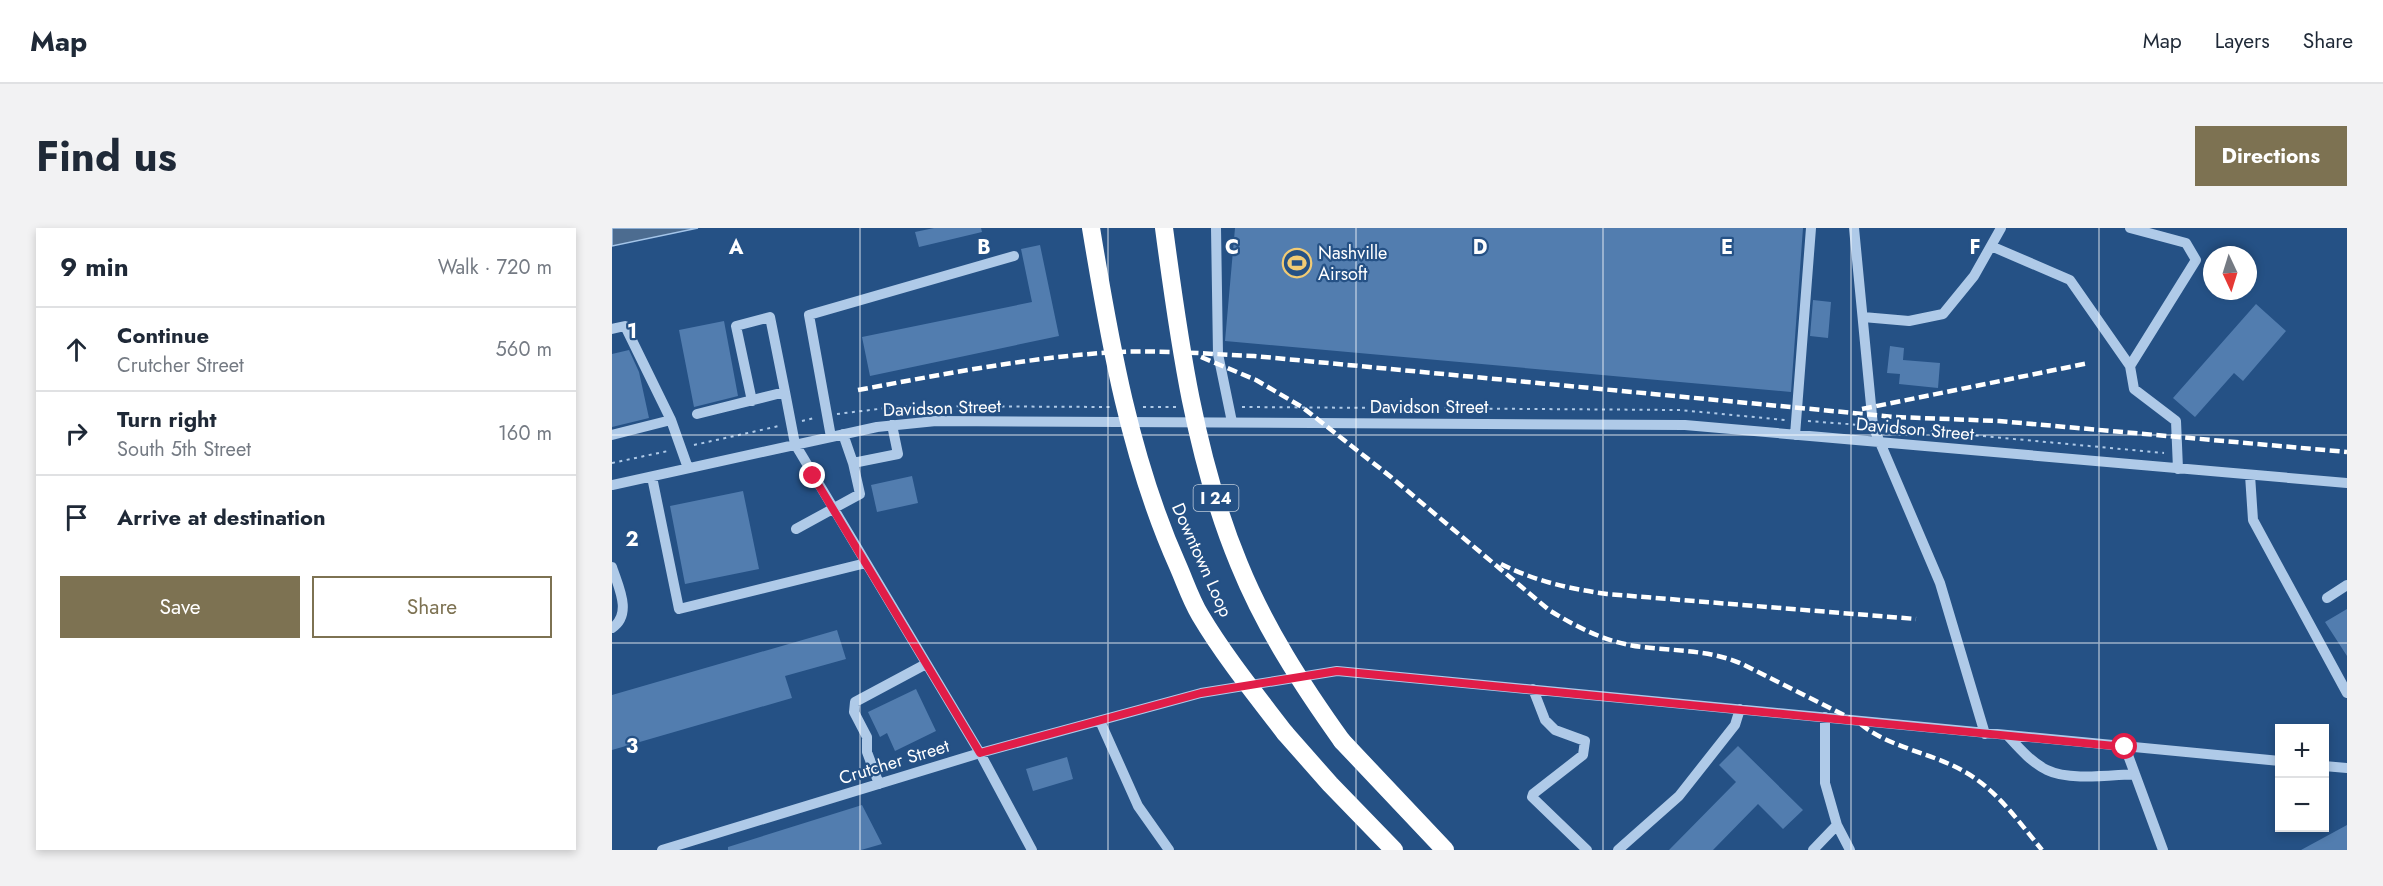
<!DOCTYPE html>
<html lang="en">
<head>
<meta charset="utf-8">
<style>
	body { margin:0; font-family:Jost,sans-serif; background:#f2f2f3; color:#1f2937 }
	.controls { position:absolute; right:18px; bottom:18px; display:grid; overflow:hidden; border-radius:0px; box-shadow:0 3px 9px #0003 }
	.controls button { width:54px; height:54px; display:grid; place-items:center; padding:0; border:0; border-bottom:2px solid #e0e1e3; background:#fff; color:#1f2937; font:30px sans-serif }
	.compass { position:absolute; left:1591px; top:18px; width:54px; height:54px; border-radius:50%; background:#fff; box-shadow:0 3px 9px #0003; rotate:176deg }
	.stop { position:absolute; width:18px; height:18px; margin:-14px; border:4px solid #e11d48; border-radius:50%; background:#fff }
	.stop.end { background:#e11d48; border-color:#fff; box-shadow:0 2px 6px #0008 }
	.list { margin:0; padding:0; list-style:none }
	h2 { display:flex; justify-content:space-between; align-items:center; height:78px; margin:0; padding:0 24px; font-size:26px }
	h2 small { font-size:20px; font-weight:400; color:#747a83 }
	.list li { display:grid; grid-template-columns:39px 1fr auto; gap:18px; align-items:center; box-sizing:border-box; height:84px; padding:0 24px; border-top:2px solid #e0e1e3 }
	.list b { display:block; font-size:22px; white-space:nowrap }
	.list p { margin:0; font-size:20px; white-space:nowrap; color:#747a83 }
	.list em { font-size:20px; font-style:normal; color:#747a83 }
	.actions { display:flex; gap:12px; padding:18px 24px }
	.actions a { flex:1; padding:14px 0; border:2px solid #7d7252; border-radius:0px; text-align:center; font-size:21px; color:#7d7252 }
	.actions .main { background:#7d7252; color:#fff }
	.icon { flex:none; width:33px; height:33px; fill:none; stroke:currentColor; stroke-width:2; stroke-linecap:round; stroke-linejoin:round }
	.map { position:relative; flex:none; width:1735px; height:622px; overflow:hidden; border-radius:0px }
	header { display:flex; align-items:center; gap:36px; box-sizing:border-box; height:84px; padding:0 30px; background:#fff; border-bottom:2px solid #e0e1e3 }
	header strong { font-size:28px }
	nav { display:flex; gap:33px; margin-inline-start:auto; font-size:21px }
	.intro { display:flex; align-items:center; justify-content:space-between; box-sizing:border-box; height:144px; padding:0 36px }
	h1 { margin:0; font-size:42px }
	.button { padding:15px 27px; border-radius:0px; background:#7d7252; color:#fff; font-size:21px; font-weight:700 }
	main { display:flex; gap:36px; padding:0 36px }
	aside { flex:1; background:#fff; border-radius:0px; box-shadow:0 3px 9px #0003 }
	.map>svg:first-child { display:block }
	.water { fill:#4c6c90; stroke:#a4c5e9; stroke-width:1.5 }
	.building { fill:#527daf }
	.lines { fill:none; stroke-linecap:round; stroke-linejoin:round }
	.path { stroke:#afcae8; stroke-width:2; stroke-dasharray:3 4.5; stroke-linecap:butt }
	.minor { stroke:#afcae8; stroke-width:10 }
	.highway { stroke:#fff; stroke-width:18 }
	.rail { stroke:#fff; stroke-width:4.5; stroke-dasharray:10 4.5; stroke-linecap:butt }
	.highway-bridge { stroke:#fff; stroke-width:18 }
	.route { stroke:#e11d48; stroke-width:8 }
	.grid { fill:none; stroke:#fff; stroke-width:1.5; stroke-opacity:0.55 }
	.labels { text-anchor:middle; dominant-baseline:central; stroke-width:4.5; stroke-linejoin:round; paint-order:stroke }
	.shield { fill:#255185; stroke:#becbda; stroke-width:1.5 }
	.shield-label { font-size:16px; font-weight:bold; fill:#fff }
	.poi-label { font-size:18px; fill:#fff; stroke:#255185; text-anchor:start }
	.street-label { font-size:18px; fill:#fff; stroke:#255185 }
	.grid-label { font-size:20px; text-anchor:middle; font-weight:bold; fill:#fff; stroke:#255185; stroke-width:4.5; stroke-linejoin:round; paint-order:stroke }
</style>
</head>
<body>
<header>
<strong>Map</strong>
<nav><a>Map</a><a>Layers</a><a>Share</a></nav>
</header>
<div class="intro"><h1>Find us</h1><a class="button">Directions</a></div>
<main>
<aside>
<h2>9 min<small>Walk · 720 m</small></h2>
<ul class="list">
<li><svg class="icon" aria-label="ahead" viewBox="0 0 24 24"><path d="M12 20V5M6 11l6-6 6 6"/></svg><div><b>Continue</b><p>Crutcher Street</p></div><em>560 m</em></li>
<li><svg class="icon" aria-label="right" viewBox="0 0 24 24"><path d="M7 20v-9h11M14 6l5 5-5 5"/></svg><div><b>Turn right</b><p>South 5th Street</p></div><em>160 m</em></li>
<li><svg class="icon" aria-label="arrive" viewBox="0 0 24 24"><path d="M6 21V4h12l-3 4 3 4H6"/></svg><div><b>Arrive at destination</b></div></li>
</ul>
<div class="actions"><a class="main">Save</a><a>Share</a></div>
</aside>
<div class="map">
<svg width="1735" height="622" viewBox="0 0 1735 622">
	<rect width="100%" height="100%" fill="#255185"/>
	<path class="water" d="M0 0H86L0 18Z"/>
	<path class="building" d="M322 0H369L370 4 307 19 303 4Z
		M623 0H1191L1179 164 613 113Z
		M428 17 447 108 258 148 250 109 420 74 409 21Z
		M1201 72 1219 74 1216 110 1198 108Z
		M1644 76 1674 103 1631 153 1622 145 1583 189 1561 170Z
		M112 93 126 168 82 179 67 102Z
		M1278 118 1292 120 1291 132 1328 135 1326 160 1287 156 1288 146 1275 145Z
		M17 122 27 144 37 190 0 199V126Z
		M300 248 306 275 265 284 259 257Z
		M131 263 147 341 73 356 58 278Z
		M1735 381V428L1713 394Z
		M225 402 234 431 173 448 180 470 0 522V467Z
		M304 461 324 503 283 523 275 505 268 509 256 484Z
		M1126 518 1191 582 1171 601 1146 576 1101 622H1057L1124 554 1107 537Z
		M455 529 461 551 421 563 414 541Z
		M250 577 270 616 249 622H116V619Z
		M1735 597V622H1689Z"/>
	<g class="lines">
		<path class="path" d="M531 179H564
			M630 179 1068 182 1173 192
			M225 186 291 178 498 179
			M190 193 202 190
			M1196 193 1248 197
			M1274 199 1552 225
			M82 217 167 198
			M0 235 56 223"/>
		<path class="minor" d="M604 0 606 126 620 194
			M1242 0 1261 198 1328 355 1373 506
			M1379 18 1458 52 1518 138 1522 161 1564 193 1566 241
			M1251 89 1297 93 1331 86 1362 48 1389 0
			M0 101 13 98 59 192
			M1518 138 1584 32 1574 15 1518 0
			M140 173 124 98 158 89 173 164
			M85 186 173 164 183 216 368 525 420 622
			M231 206 241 235 286 226 280 197
			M0 207 59 192 76 240
			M1183 207 1199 0
			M219 209 197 87 402 28
			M1638 247 1641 292 1735 465
			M40 249 67 381 254 335
			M0 257 265 199 324 193 1073 197 1735 255
			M184 301 248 266 241 235
			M0 339C6 358 21 386 0 400
			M1715 370 1735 357
			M921 461 933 492 943 502 973 513 971 527 921 566 920 569 975 622
			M1213 489V555L1225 597 1238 622
			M488 493 526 578 557 622
			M1396 508C1407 520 1420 535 1435 542 1457 553 1498 547 1523 546
			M1513 519 1551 622
			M1712 538 1735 540
			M267 556 255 524V509L242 484 243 474 314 436
			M50 622 368 525 589 465 725 443 1668 533
			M1006 622 1067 568 1123 497 1128 481
			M1201 622 1225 597"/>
		<path class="highway" d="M673 505 718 556 782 622
			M730 513 833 622"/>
		<path class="rail" d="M589 129 644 152 690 179 779 249 937 382C966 400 996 415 1030 419 1064 423 1099 422 1130 436L1246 494C1276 520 1319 524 1353 544 1385 562 1407 594 1430 622
			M246 162C332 146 418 129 505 124 551 122 596 126 642 128L1283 189 1387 193 1735 224
			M1250 181 1477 135
			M889 336C923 353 958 361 995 366L1304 391"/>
		<path class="highway-bridge" d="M479 0C498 115 518 231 566 338 573 354 579 372 588 387 613 429 644 467 673 505
			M552 0C567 113 583 230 627 336 653 400 690 457 730 513"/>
	</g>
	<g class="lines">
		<path class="route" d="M201 248 368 525 589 465 725 443 1513 519"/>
	</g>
	<path class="grid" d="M248 0V622M496 0V622M744 0V622M991 0V622M1239 0V622M1487 0V622M0 207H1735M0 415H1735"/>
	<defs>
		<g id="stadium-ring" transform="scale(1.5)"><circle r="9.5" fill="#255185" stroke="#f1cb74" stroke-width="1.5"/><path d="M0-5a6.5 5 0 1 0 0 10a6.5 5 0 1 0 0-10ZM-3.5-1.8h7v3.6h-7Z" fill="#f1cb74"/></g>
	</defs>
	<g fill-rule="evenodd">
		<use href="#stadium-ring" x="685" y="35"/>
	</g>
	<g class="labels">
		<rect class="shield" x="581.5" y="257" width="45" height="26" rx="4.5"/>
		<g class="shield-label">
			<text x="604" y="270">I 24</text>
		</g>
		<g class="poi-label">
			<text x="706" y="25">Nashville<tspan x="706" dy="21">Airsoft</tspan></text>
		</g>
		<g class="street-label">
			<text x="817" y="179">Davidson Street</text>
			<text transform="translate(330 180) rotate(-2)">Davidson Street</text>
			<text transform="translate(1303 201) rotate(5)">Davidson Street</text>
			<text transform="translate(590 332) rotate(66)">Downtown Loop</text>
			<text transform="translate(282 534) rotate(-17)">Crutcher Street</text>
		</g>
	</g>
	<g class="grid-label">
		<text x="124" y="26">A</text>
		<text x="372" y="26">B</text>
		<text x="620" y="26">C</text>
		<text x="868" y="26">D</text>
		<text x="1115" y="26">E</text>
		<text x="1363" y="26">F</text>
		<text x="20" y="110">1</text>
		<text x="20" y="318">2</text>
		<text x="20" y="525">3</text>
	</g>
</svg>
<div class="controls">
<button>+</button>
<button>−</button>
</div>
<svg class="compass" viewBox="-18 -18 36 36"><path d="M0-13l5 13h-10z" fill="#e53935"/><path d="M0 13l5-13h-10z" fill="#747a83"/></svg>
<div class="stop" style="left:1513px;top:519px"></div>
<div class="stop end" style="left:201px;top:248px"></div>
</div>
</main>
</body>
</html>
